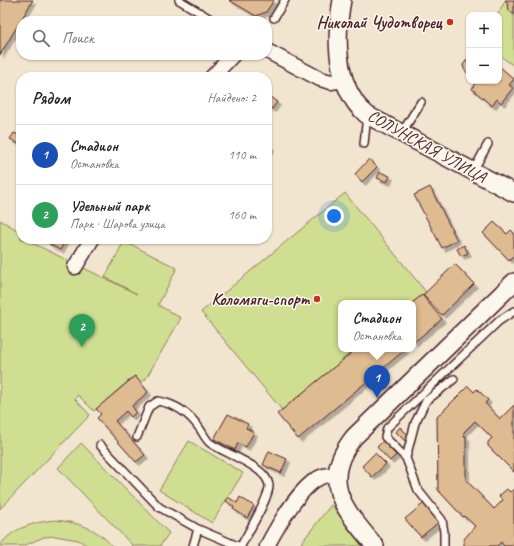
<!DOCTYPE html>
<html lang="ru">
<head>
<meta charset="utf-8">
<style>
	body { margin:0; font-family:Caveat,sans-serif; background:#f2f2f2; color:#202124 }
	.controls { position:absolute; right:12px; top:12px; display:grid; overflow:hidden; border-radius:8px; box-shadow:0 1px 3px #0004 }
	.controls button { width:36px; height:36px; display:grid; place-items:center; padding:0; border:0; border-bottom:1px solid #e0e0e0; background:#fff; color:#202124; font:20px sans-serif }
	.you { position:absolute; left:334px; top:216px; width:14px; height:14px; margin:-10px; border:3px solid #fff; border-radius:50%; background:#1a73e8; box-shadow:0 0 0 6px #1a73e833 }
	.badge { display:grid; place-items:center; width:26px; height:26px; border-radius:50%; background:#111827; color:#fff; font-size:13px; font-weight:700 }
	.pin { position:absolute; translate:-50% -33px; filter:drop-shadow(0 1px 2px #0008) }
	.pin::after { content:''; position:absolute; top:21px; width:14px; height:12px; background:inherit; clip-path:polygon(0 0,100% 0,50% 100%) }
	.popup { position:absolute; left:338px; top:300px; width:78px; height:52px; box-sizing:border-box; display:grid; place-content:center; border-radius:8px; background:#fff; filter:drop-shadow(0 1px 3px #0005); font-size:13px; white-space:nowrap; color:#757577 }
	.popup b { font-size:15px; color:#202124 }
	.popup::after { content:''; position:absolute; left:50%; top:100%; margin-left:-8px; border:8px solid transparent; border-top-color:#fff }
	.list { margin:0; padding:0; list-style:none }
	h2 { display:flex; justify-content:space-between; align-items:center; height:52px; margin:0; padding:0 16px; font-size:17px }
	h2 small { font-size:13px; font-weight:400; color:#757577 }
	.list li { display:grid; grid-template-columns:26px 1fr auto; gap:12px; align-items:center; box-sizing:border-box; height:60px; padding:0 16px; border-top:1px solid #e0e0e0 }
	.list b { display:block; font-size:15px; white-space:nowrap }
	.list p { margin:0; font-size:13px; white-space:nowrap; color:#757577 }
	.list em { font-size:13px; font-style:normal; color:#757577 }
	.icon { flex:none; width:22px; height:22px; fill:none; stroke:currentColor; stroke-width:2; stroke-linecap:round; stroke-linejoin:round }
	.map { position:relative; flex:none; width:514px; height:546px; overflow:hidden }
	.search { position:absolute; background:#fff; box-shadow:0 1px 3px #0004; left:16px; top:16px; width:256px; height:44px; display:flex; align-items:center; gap:10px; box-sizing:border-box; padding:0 14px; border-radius:16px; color:#757577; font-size:15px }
	.panel { position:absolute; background:#fff; box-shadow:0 1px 3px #0004; left:16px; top:72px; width:256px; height:172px; border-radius:16px }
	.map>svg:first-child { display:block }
	.green { fill:#d0de91; stroke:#8d7e5e }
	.building { fill:#debb90; stroke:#4a1f2b; filter:url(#shadow) }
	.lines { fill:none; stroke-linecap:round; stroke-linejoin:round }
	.service-casing { stroke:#4a1f2b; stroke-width:10 }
	.minor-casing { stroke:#4a1f2b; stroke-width:17 }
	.tertiary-casing { stroke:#4a1f2b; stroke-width:20 }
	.service { stroke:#fbf7ec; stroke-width:7 }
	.minor { stroke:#fbf7ec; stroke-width:14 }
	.tertiary { stroke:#fbf7ec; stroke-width:17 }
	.poi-dot { fill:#c8321e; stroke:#fbf7ec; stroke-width:1.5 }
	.labels { text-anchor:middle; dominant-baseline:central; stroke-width:3; stroke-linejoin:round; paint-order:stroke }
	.poi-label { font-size:17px; font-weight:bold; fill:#4a1f2b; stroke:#fbf7ec; text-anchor:end }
	.street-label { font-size:17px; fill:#4a1f2b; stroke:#fbf7ec }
</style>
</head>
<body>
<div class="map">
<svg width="514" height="546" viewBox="0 0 514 546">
	<defs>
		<filter id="shadow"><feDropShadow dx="3.5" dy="3.5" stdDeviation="0" flood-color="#0004"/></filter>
	</defs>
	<rect width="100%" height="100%" fill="#f2e5d0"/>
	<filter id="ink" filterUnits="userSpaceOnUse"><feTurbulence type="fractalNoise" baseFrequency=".025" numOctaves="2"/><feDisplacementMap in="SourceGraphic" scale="8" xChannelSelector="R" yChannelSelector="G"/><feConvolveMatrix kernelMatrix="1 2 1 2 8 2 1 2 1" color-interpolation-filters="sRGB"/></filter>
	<g filter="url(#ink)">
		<path class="green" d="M505 1 508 3 507 6 514 14V66L499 55V15H497Z
			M345 193 426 292 412 303H341V349H356L282 410 201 312Z
			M0 220 21 232V239H24L137 294 105 277 124 241 177 268 158 305 181 318 145 380 141 382 134 376 94 411 78 395 75 399 90 415 0 509Z
			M189 441 243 473 212 523 159 490Z
			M81 443 169 533 160 546H133L58 468Z
			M331 505 365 546H309L301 543Z
			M55 520C77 522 97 528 112 546H88L78 540 55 536 44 537 23 546H0C11 528 35 522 55 520Z"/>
		<path class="building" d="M0 0H33L0 55Z
			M229 0H274L266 12 256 16Z
			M505 0H514V14L508 10 509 8 507 6 508 3Z
			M468 58H469V75L464 69 463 65Z
			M499 66 514 79 509 85 513 88 501 103 497 99 492 106 472 89 476 81H499Z
			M269 96 277 102 272 109 267 106V99Z
			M14 133 21 136V145L10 139Z
			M267 143 271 147 267 153Z
			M369 159 377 167 362 182 355 174Z
			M380 172 390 176 387 182 377 178Z
			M430 187 457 240 442 248 414 195Z
			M494 222 507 234 511 230 514 233V255L509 260 483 233Z
			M51 239H66L60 250 49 244Z
			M464 245 468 253 461 256 457 249Z
			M455 264 474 284 442 315 423 295Z
			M422 295 442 319 413 343 412 303Z
			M356 349H406L298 439 277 414Z
			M135 376 148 392 132 406 136 412 131 417 126 411 115 421 145 455 136 462 97 418 101 414 96 409Z
			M468 386 474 392 477 389 488 400 485 403 500 419 514 405V472L488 446V442L492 438 475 421 464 432V437L466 436V480L494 509 503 500 499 496 507 489 510 492 514 489V546H504L501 542 497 546H464V539L475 526 464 516 463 517 438 490 437 417Z
			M228 414 248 424 246 428 254 432 246 447 238 443 235 450 214 439Z
			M400 427 410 437 406 442 396 432Z
			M383 441 396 455 390 461 377 447Z
			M269 451 287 459 281 473 263 465Z
			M375 453 386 464 372 477 362 466Z
			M228 497 237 503 240 497 254 506 247 518 233 509 234 507 226 501Z
			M424 503 440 521 421 537 405 519Z"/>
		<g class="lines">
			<g class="service-casing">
				<path id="service" d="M179 0 214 21
					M274 18 285 0
					M401 134 421 102
					M364 144 367 115
					M473 171 488 144
					M137 437 149 407 158 401C175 404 190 414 200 429 203 433 206 440 210 443 225 454 266 466 269 485 270 497 247 534 241 546
					M100 445 159 507 198 529 238 546
					M406 458 385 437 387 428 499 321 514 311
					M193 546 198 529
					M444 546V532L442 520 418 490 406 458 415 423 426 401 454 379"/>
			</g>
			<g class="minor-casing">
				<path id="minor" d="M267 51 320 79 331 82 344 80
					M212 77 233 55
					M75 267 92 239
					M267 546C277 527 301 485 321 477 326 474 332 475 337 475"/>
			</g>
			<g class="tertiary-casing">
				<path id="tertiary" d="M342 0C336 32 335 73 355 102 358 107 363 111 367 115L514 193
					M375 546C345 510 318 482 354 437L514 282"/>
			</g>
			<use href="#service" class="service"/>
			<use href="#minor" class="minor"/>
			<use href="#tertiary" class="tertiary"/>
		</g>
	</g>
	<g class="poi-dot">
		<circle cx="450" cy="22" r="4"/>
		<circle cx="317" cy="299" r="4"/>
	</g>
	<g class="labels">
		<g class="poi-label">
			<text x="442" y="22">Николай Чудотворец</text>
			<text x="309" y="299">Коломяги-спорт</text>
		</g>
		<g class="street-label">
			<text transform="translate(427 146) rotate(29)">СОЛУНСКАЯ УЛИЦА</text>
		</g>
	</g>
</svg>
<div class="controls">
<button>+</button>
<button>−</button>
</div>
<div class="you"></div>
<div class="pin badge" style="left:377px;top:398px;background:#1a4fb4">1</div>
<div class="popup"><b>Стадион</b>Остановка</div>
<div class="pin badge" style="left:82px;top:347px;background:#2e9e5b">2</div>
<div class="search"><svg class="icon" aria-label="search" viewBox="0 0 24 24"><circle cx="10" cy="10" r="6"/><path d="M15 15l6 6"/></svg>Поиск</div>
<section class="panel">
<h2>Рядом<small>Найдено: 2</small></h2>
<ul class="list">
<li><span class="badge" style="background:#1a4fb4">1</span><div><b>Стадион</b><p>Остановка</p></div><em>110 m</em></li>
<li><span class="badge" style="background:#2e9e5b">2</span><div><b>Удельный парк</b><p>Парк · Шарова улица</p></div><em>160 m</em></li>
</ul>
</section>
</div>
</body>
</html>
